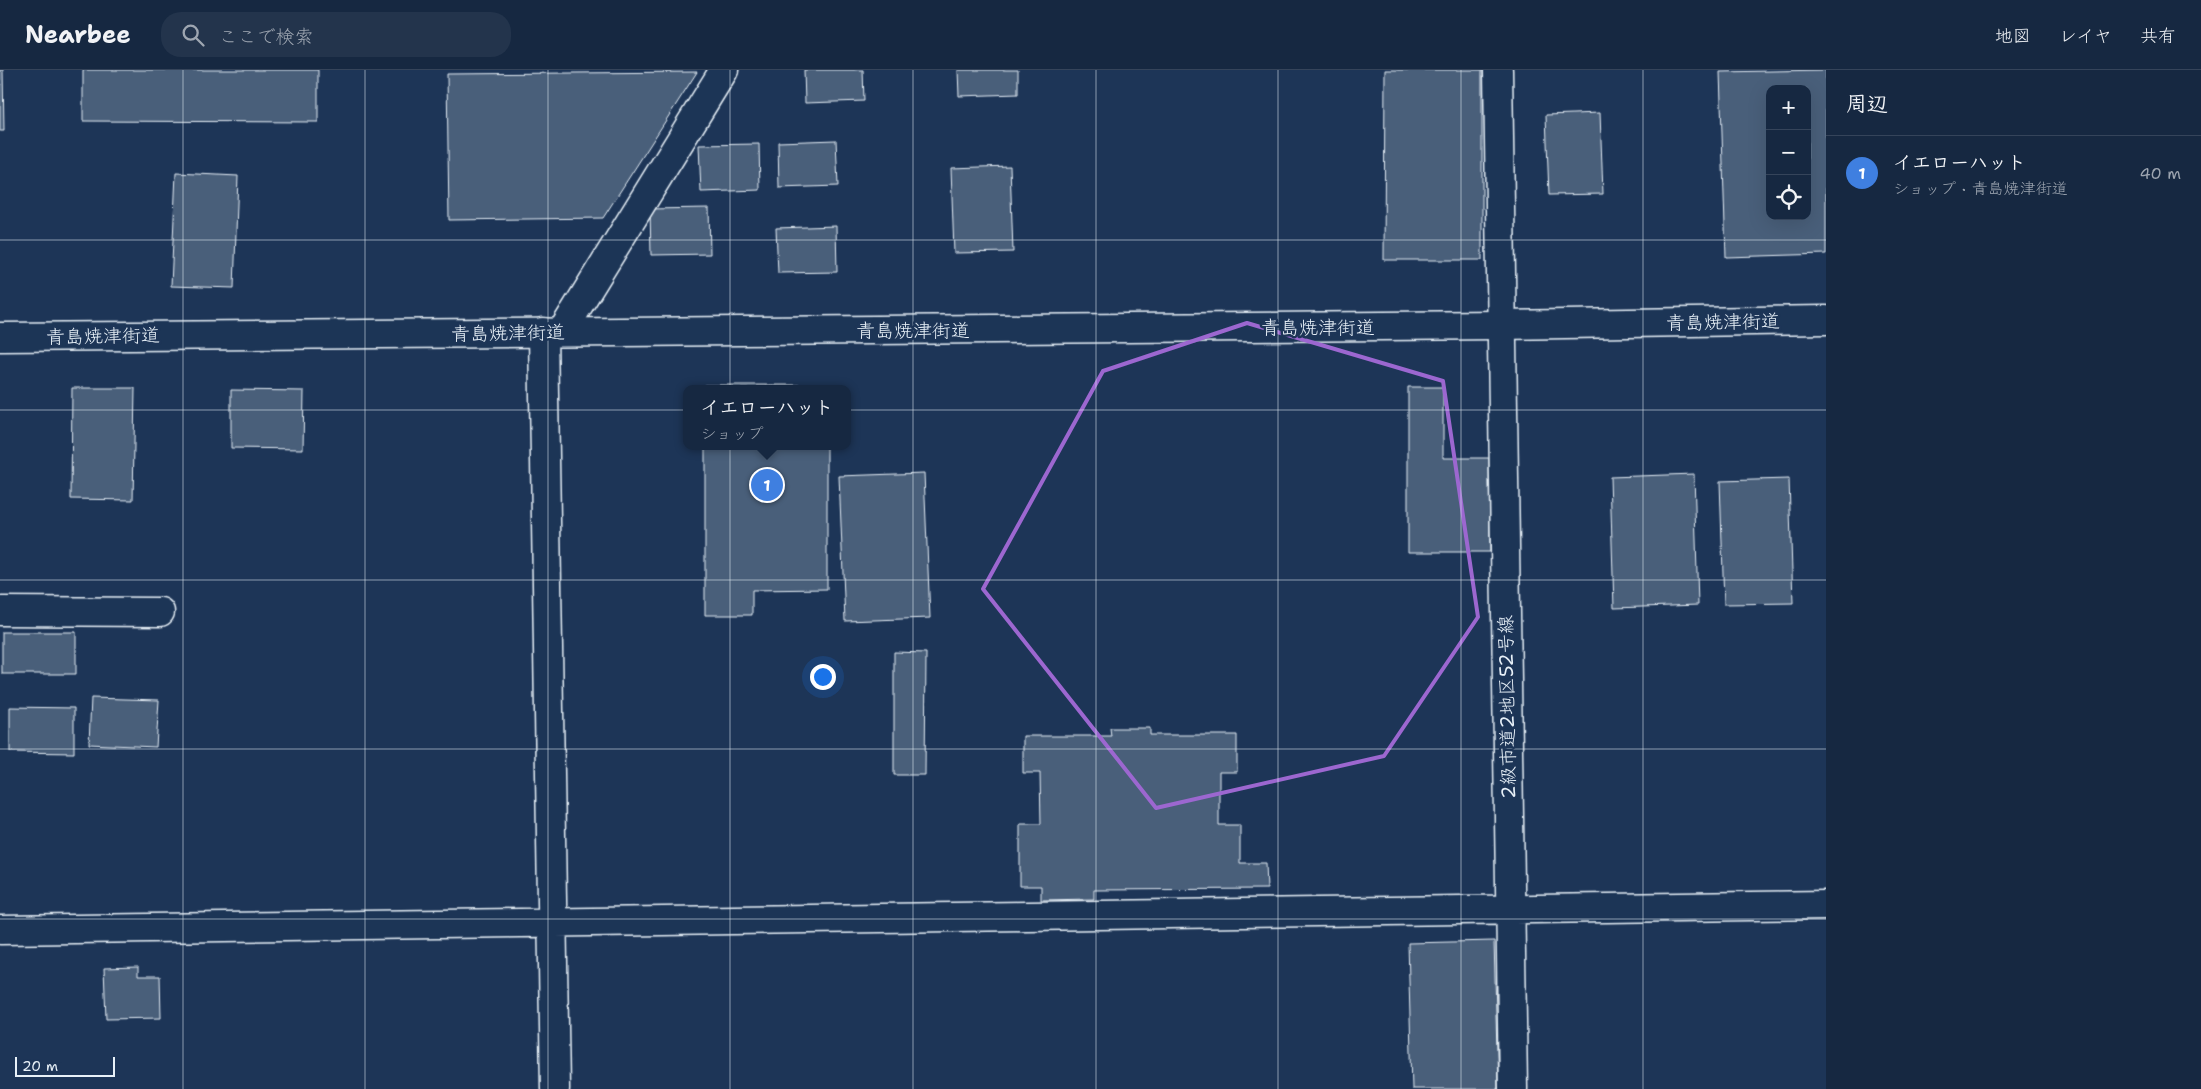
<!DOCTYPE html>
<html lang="ja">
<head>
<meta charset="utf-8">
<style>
	body { margin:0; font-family:"Shantell Sans","Klee One",sans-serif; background:#23344c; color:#f1f3f6 }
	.controls { position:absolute; right:15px; top:15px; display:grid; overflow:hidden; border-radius:10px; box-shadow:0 5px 20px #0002 }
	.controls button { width:45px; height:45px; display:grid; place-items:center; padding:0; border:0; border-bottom:1px solid #35445a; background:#162841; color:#f1f3f6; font:25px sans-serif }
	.scale { position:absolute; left:15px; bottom:12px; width:100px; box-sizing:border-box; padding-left:5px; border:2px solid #e8f1f8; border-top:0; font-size:14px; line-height:18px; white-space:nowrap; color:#e8f1f8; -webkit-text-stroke:4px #1d3557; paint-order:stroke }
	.you { position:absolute; left:822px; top:606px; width:18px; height:18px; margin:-12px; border:4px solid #fff; border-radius:50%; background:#1a73e8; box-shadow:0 0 0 8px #1a73e833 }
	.badge { display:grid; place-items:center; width:32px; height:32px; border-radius:50%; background:#bca0f2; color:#fff; font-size:16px; font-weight:700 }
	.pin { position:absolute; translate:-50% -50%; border:2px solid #fff; box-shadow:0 1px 5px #0006 }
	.popup { position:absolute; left:683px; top:315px; width:168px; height:65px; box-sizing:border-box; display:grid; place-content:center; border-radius:10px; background:#162841; filter:drop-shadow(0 1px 4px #0005); font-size:16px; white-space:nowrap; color:#9ea6b1 }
	.popup b { font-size:19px; color:#f1f3f6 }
	.popup::after { content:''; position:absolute; left:50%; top:100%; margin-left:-10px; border:10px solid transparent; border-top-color:#162841 }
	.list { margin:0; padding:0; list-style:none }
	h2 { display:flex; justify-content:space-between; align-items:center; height:65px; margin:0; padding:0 20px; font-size:21px }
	h2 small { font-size:16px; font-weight:400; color:#9ea6b1 }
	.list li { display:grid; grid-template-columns:32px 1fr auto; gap:15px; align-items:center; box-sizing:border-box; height:75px; padding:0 20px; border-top:1px solid #35445a }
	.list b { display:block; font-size:19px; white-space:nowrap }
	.list p { margin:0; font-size:16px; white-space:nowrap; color:#9ea6b1 }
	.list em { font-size:16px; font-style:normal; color:#9ea6b1 }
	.icon { flex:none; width:28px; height:28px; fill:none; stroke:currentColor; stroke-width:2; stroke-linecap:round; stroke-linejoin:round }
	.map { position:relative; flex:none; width:1826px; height:1019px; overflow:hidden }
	header { display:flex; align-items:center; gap:30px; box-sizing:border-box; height:70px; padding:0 25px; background:#162841; border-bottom:1px solid #35445a }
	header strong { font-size:24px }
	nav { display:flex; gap:28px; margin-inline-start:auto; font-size:18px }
	.search { width:350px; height:45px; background:#23344c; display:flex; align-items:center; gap:12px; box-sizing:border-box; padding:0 18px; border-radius:20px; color:#9ea6b1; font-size:19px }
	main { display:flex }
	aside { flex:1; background:#162841 }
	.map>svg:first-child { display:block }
	.building { fill:#495e7a; stroke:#e8f1f8; fill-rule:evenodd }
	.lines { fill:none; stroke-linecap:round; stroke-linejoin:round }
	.minor-casing { stroke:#e8f1f8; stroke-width:31 }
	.major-casing { stroke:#e8f1f8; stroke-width:31 }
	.minor { stroke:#1d3557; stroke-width:28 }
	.major { stroke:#1d3557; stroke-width:28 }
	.marked { fill:none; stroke:#9c67d0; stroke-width:4; stroke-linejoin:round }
	.grid { fill:none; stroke:#e8f1f8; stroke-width:1; stroke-opacity:0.55 }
	.labels { text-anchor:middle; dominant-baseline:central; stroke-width:5; stroke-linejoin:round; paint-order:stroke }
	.street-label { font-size:19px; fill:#e8f1f8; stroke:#1d3557 }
</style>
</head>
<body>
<header>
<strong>Nearbee</strong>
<div class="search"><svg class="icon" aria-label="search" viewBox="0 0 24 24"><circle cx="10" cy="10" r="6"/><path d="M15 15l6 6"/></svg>ここで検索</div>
<nav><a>地図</a><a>レイヤ</a><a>共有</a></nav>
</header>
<main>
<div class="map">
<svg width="1826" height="1019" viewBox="0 0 1826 1019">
	<rect width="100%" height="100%" fill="#1d3557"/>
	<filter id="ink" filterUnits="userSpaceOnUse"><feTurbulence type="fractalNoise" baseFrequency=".02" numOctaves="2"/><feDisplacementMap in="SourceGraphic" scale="10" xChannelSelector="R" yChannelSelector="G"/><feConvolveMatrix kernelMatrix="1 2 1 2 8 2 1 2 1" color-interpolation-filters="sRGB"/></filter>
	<g filter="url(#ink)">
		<path class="building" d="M0 0H3L4 61H0Z
			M83 0H318V52L83 51Z
			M804 0H863L864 31 805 33Z
			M958 0H1018V24L959 26Z
			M1385 0H1482V190H1384Z
			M1826 0V184L1726 187 1720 2ZM1770 19H1807V146H1770Z
			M697 2 603 148 449 150 447 4Z
			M1600 43 1603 124 1549 125 1546 45Z
			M836 70 838 116 779 118 778 72Z
			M759 74 760 120 701 122 699 75Z
			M1010 96 1013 182 954 183 951 98Z
			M176 103 238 106 234 218 171 216Z
			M709 138 710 184 651 185 650 139Z
			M836 156 837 202 778 203 776 158Z
			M705 315H827V319H705Z
			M1408 317H1443V388H1489L1490 482H1408Z
			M72 318H135L133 430 71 429Z
			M231 320 304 321 303 379 231 378Z
			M705 376H827V519L752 520V545H705Z
			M924 403 930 548 845 551 839 406Z
			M1694 404 1698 535 1614 538 1610 407Z
			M1789 409 1793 533 1724 534 1720 411Z
			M2 562H76V604H2Z
			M894 582 926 583 925 705H894Z
			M91 628 159 630 156 677 89 674Z
			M10 637 74 638V683L10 682Z
			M1110 658H1150V665H1237V702H1219V755H1240V793H1266L1267 819 1094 820V829L1041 830V816H1020V754H1041L1040 703H1023V666H1111Z
			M1494 871 1498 1019H1412L1408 873Z
			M138 897V906H160L161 948 106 949 104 898Z"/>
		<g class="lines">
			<g class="minor-casing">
				<path id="minor" d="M1498 0 1513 1019
					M543 262 555 1019
					M562 262 724 0
					M0 541 160 542
					M0 860 1826 835"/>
			</g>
			<g class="major-casing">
				<path id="major" d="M0 267 1501 255 1826 250"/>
			</g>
			<use href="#minor" class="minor"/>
			<use href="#major" class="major"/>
		</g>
	</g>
	<path class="marked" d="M1247 253 1443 311 1478 547 1384 686 1156 738 983 519 1103 301Z"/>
	<path class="grid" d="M183 0V1019M365 0V1019M548 0V1019M730 0V1019M913 0V1019M1096 0V1019M1278 0V1019M1461 0V1019M1643 0V1019M0 170H1826M0 340H1826M0 510H1826M0 679H1826M0 849H1826"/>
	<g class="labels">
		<g class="street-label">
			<text transform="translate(1723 252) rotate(-1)">青島焼津街道</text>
			<text x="1318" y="257">青島焼津街道</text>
			<text x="913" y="260">青島焼津街道</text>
			<text transform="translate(508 263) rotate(-1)">青島焼津街道</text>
			<text transform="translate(103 266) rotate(-1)">青島焼津街道</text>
			<text transform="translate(1507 637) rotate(-91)">2級市道2地区52号線</text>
		</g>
	</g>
</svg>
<div class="controls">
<button>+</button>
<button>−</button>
<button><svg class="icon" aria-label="locate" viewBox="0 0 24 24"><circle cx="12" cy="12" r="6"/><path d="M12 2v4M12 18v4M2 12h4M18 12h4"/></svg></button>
</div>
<div class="scale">20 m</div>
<div class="you"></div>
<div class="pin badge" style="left:767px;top:415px;background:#3f7fe0">1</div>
<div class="popup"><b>イエローハット</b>ショップ</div>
</div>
<aside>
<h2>周辺<small></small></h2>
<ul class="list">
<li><span class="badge" style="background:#3f7fe0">1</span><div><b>イエローハット</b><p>ショップ · 青島焼津街道</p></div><em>40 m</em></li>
</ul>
</aside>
</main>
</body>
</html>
